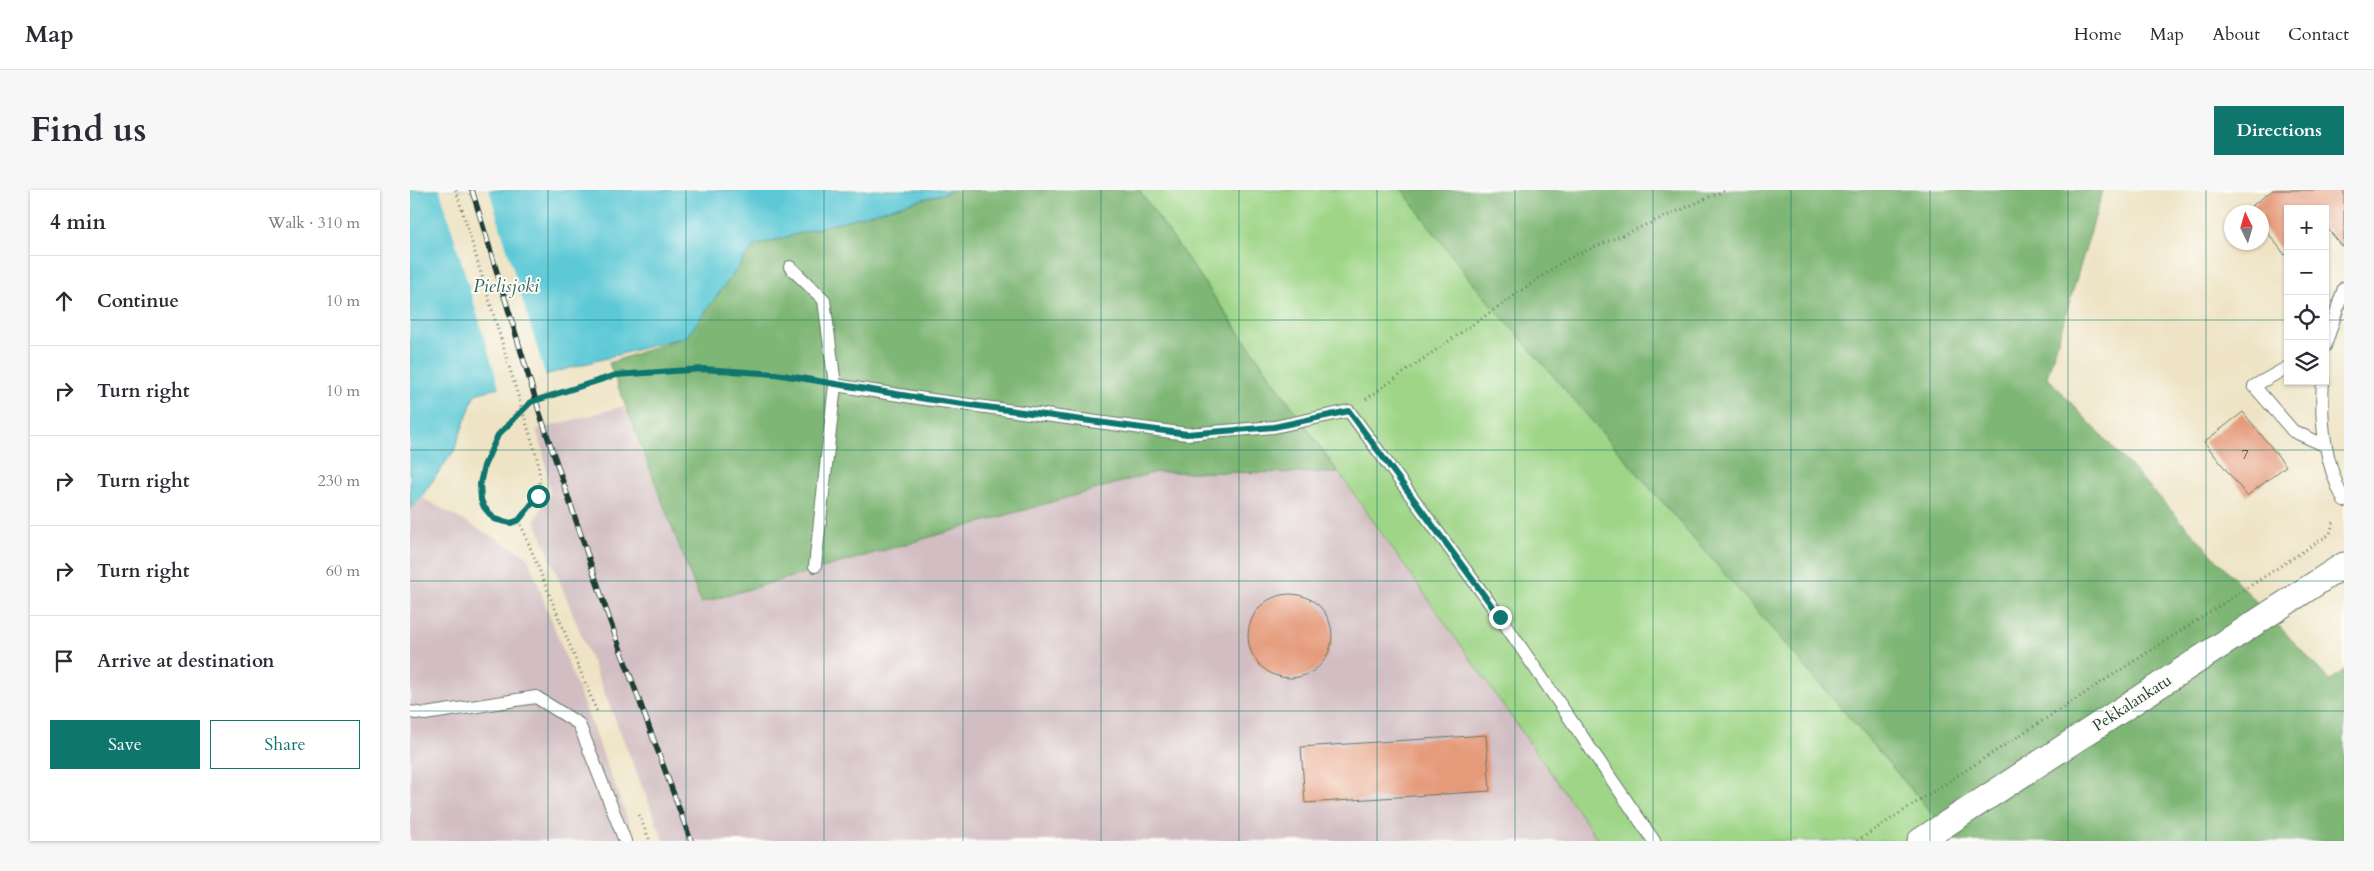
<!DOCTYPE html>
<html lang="en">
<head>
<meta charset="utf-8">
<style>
	body { margin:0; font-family:Cardo,serif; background:#f7f7f7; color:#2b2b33 }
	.controls { position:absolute; right:15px; top:15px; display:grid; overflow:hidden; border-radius:0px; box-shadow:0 1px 4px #0004 }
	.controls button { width:45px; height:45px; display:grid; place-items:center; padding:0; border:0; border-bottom:1px solid #e1e1e2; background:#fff; color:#2b2b33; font:25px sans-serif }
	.compass { position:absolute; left:1814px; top:15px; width:45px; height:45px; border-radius:50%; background:#fff; box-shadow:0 1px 4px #0004; rotate:355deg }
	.stop { position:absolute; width:15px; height:15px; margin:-11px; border:4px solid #0f766e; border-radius:50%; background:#fff }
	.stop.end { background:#0f766e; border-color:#fff; box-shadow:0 1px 5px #0008 }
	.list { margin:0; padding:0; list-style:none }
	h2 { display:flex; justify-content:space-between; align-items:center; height:65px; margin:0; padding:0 20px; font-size:21px }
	h2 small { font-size:16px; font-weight:400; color:#7c7c81 }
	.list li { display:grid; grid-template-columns:32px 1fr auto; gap:15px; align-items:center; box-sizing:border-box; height:90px; padding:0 20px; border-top:1px solid #e1e1e2 }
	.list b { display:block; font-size:19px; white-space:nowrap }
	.list em { font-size:16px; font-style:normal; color:#7c7c81 }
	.actions { display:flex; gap:10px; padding:15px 20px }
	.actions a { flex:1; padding:11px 0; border:1px solid #0f766e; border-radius:0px; text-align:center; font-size:18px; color:#0f766e }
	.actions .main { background:#0f766e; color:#fff }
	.icon { flex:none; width:28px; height:28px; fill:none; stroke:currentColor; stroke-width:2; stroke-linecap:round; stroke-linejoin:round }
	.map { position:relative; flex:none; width:1934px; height:651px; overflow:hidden; border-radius:0px }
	header { display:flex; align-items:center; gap:30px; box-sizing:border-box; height:70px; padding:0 25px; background:#fff; border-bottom:1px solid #e1e1e2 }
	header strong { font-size:24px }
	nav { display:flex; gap:28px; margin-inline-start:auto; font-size:18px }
	.intro { display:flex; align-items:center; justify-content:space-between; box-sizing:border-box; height:120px; padding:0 30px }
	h1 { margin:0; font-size:35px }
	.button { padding:12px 22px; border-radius:0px; background:#0f766e; color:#fff; font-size:18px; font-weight:700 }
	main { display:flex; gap:30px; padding:0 30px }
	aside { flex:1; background:#fff; border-radius:0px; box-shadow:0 1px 4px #0004 }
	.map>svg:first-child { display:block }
	.industrial { fill:#d2bec2 }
	.green { fill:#9ed587; stroke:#5e895e }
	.forest { fill:#7eb674; stroke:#4e7a54 }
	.water { fill:#5dc9d6; stroke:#3e8385 }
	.pier { fill:#eee3c4 }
	.building { fill:#e59a7a }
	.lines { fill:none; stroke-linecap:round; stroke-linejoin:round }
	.service-casing { stroke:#677766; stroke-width:14 }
	.minor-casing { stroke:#677766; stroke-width:27 }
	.path { stroke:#677766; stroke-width:3; stroke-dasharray:1 4; stroke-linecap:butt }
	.service { stroke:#fff; stroke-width:12 }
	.minor { stroke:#fff; stroke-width:25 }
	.rail-casing { stroke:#1f3d34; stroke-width:5.5 }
	.rail { stroke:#fdfcf7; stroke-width:4; stroke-dasharray:11; stroke-linecap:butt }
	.path-bridge { stroke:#677766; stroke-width:3; stroke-dasharray:1 4; stroke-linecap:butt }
	.route { stroke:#0f766e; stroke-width:6 }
	.grid { fill:none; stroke:#0f766e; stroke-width:1; stroke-opacity:0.55 }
	.labels { text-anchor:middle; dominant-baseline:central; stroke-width:4; stroke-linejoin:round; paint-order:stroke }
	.number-label { font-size:14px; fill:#505446 }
	.street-label { font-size:16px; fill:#1f3d34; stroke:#fdfcf7 }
	.water-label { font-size:18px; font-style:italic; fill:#2e605c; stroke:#fdfcf7 }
</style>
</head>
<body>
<header>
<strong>Map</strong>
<nav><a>Home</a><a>Map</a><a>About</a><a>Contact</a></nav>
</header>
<div class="intro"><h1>Find us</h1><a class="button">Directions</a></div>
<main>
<aside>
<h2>4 min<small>Walk · 310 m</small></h2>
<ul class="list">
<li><svg class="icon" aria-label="ahead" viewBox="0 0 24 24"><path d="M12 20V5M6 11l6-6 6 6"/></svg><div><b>Continue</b></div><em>10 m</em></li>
<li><svg class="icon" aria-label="right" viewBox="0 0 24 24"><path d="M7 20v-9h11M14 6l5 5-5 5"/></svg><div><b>Turn right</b></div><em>10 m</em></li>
<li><svg class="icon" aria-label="right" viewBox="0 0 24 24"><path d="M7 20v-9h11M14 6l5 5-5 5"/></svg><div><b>Turn right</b></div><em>230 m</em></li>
<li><svg class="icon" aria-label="right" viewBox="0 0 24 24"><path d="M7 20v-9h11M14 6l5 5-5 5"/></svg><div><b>Turn right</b></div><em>60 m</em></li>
<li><svg class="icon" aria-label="arrive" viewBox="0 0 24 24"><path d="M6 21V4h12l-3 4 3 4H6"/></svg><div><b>Arrive at destination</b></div></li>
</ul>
<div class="actions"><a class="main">Save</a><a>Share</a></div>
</aside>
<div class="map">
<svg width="1934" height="651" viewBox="0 0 1934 651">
	<rect width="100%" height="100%" fill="#fdfcf7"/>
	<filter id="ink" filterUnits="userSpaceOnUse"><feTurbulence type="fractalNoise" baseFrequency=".02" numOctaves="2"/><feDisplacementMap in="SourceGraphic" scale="10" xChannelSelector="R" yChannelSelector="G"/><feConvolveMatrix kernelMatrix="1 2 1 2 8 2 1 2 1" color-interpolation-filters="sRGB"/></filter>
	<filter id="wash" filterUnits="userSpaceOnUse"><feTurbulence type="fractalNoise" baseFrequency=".0096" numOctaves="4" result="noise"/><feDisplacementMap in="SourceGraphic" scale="20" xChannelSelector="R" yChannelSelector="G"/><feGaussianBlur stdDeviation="1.12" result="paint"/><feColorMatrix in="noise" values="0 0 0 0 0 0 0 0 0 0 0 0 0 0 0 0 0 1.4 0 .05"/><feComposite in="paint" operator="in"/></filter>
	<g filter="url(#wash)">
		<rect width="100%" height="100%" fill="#eee3c4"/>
		<path class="industrial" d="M214 216 291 413 746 282 928 283 1189 651H254L125 330 140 303 133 260 126 240Z
			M11 307 117 366 226 651H0V319Z"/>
		<path class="green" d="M729 0H992L1060 90 1546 651H1189Z"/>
		<path class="forest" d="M545 0H729L928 283 746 282 291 413 199 173 277 146 344 56Z
			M992 0H1693L1637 187 1920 491 1934 480V651H1546L1060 90Z"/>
		<path class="water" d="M0 0H545L344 56 277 146 65 204 44 261 11 307 0 319Z"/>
		<path class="pier" d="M30 0H79L136 187 90 200Z"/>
		<g id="blocks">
			<path class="building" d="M1863 0H1934V55L1932 56 1917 38 1915 39V19H1878V69L1852 35V22H1842L1839 18Z
				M1833 222 1876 276 1837 306 1794 252Z
				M838 446a42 42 0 1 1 84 0a42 42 0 1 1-84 0Z
				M1076 545 1080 601 895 613 891 557Z"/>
		</g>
	</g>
	<g filter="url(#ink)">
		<use href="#blocks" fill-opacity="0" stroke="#677766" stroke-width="1"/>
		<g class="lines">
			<g class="service-casing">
				<path id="service" d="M380 77 414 110 425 195 405 376
					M1915 156 1934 98
					M1878 177 1844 196 1883 241 1914 255
					M1913 191C1910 234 1915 272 1934 311
					M425 195 515 209 777 244 864 237 939 221 1090 427 1244 651
					M0 522 15 524 126 507 169 534 215 651"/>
			</g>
			<g class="minor-casing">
				<path id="minor" d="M1510 651 1934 375"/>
			</g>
			<path class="path" d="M956 209 1155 70 1316 0
				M115 229C127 269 143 297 109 330 98 334 87 333 79 324 53 293 91 227 122 211 132 206 146 204 158 200 173 195 189 189 205 185 218 182 233 183 246 182 300 179 351 182 404 191
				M109 330 187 522
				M229 625 240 651
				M1447 651 1920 344 1924 329"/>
			<use href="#service" class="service"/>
			<use href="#minor" class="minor"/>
			<g class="rail-casing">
				<path id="rail" d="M62 0 130 224 200 431 281 651"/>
			</g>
			<use href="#rail" class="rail"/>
			<path class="path-bridge" d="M46 0 115 229"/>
		</g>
	</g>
	<g class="lines" filter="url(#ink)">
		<path class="route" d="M128 306 109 330 101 333 84 329 74 317 71 310 70 294 74 276 88 245 121 212 206 185 293 179 366 184 516 209 777 244 864 237 939 221 1090 427"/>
	</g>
	<path class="grid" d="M138 0V651M276 0V651M414 0V651M553 0V651M691 0V651M829 0V651M967 0V651M1105 0V651M1243 0V651M1381 0V651M1520 0V651M1658 0V651M1796 0V651M0 130H1878M1915 130H1934M0 260H1934M0 391H1934M0 521H1934"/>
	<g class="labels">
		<g class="number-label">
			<text x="1835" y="264">7</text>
		</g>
		<g class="street-label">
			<text transform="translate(1722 513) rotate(-33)">Pekkalankatu</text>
		</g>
		<g class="water-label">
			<text x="96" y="96">Pielisjoki</text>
		</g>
	</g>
</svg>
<div class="controls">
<button>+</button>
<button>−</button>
<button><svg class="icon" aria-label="locate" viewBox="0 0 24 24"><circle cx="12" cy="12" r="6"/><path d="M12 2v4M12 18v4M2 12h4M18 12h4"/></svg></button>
<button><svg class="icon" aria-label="layers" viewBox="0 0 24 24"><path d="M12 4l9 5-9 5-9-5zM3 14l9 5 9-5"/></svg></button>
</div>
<svg class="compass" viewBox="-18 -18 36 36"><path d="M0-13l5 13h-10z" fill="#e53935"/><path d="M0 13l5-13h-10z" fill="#7c7c81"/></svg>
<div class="stop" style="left:128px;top:306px"></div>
<div class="stop end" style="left:1090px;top:427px"></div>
</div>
</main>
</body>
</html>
